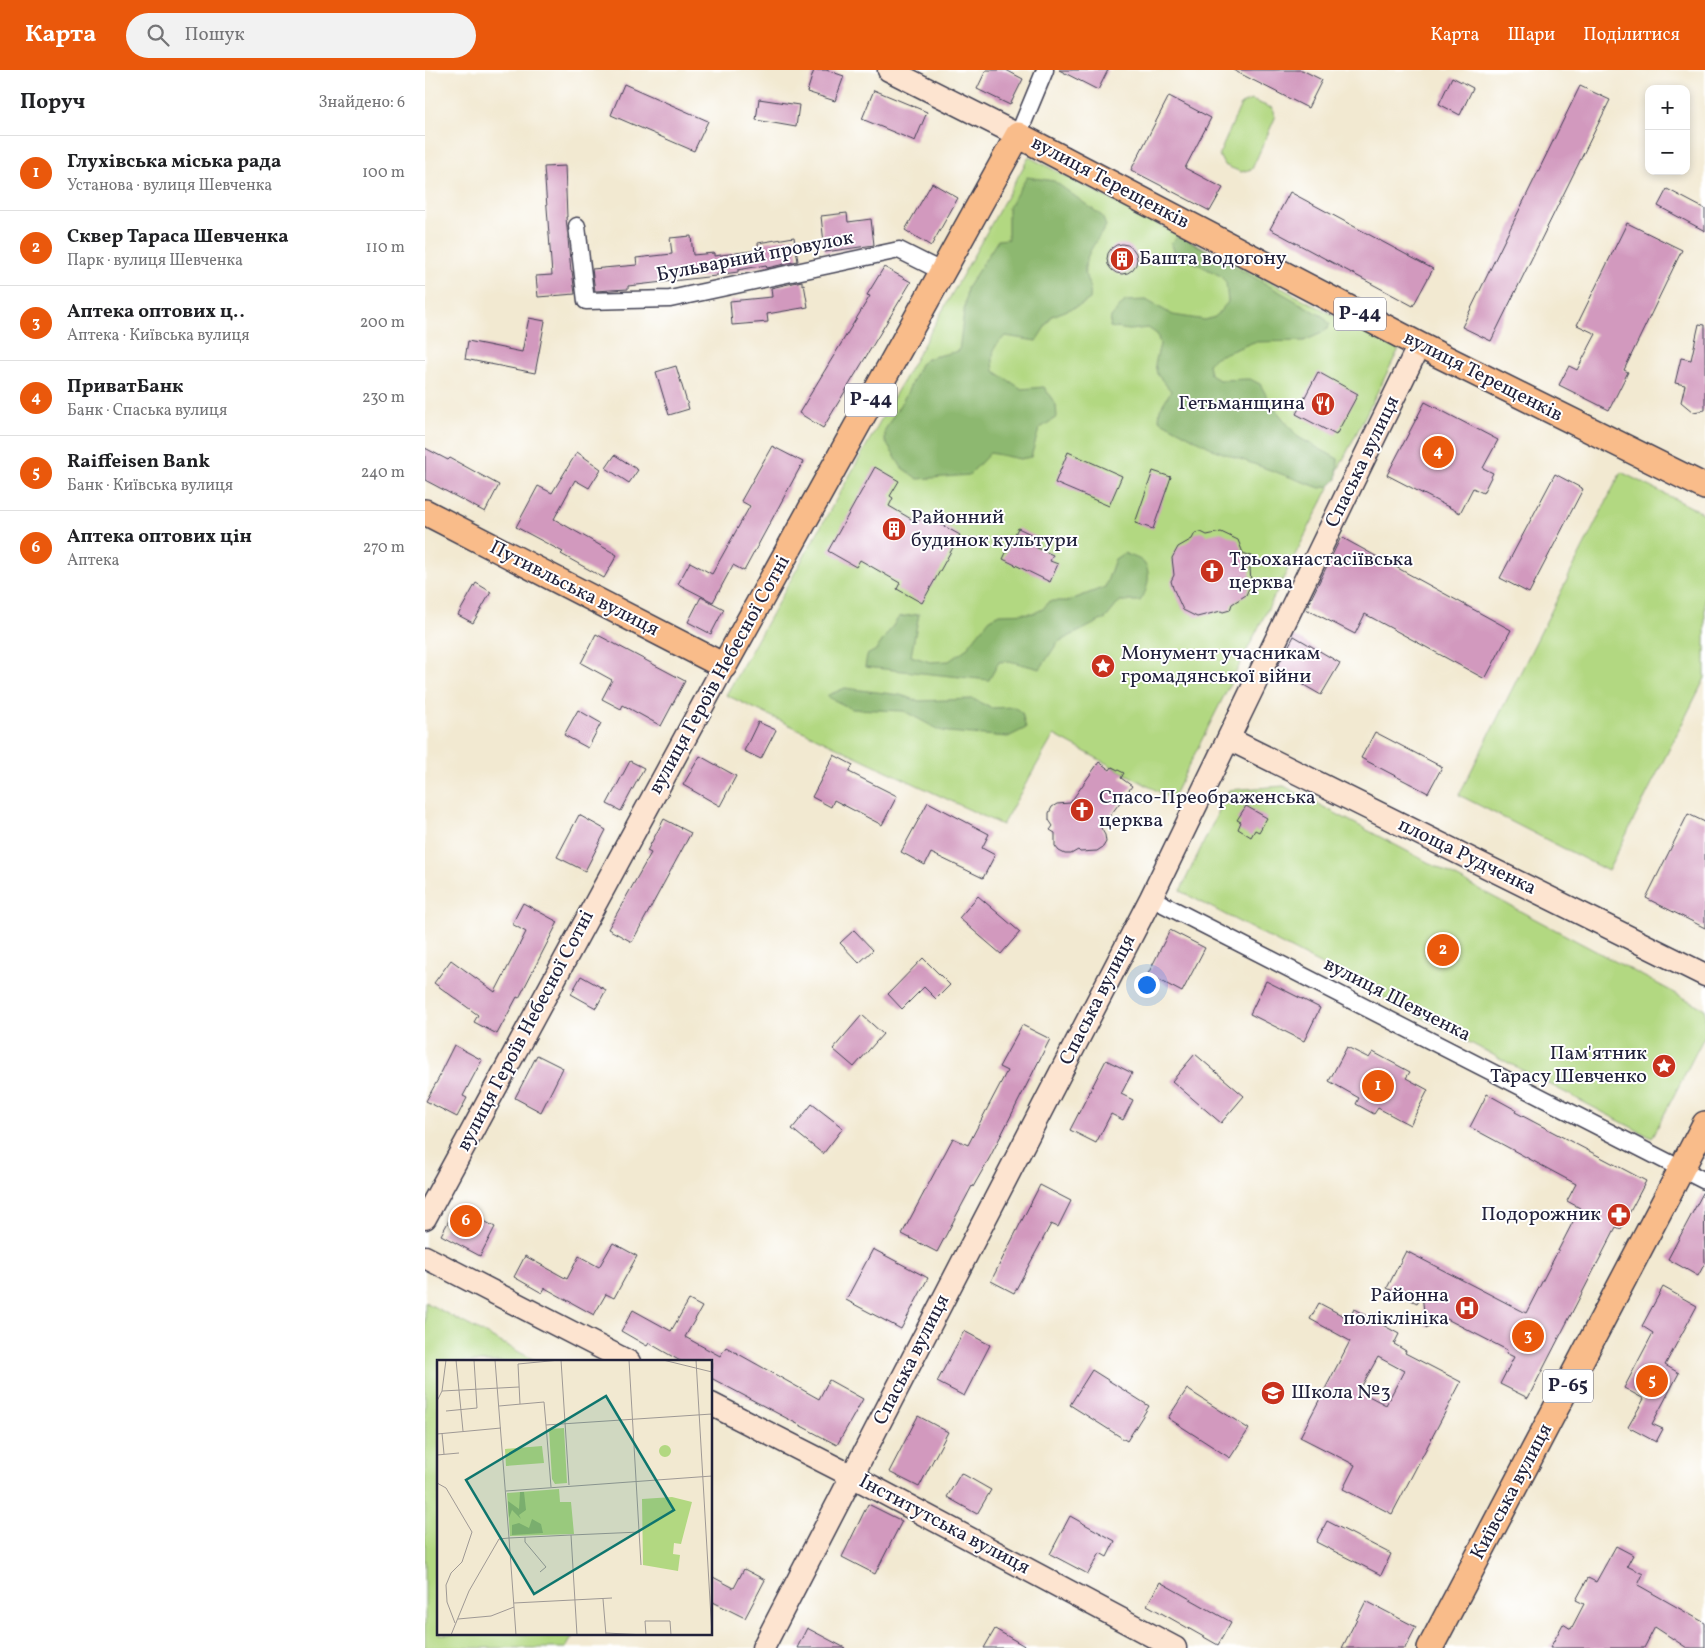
<!DOCTYPE html>
<html lang="uk">
<head>
<meta charset="utf-8">
<style>
	body { margin:0; font-family:Vollkorn,serif; background:#f2f2f2; color:#202124 }
	.controls { position:absolute; right:15px; top:15px; display:grid; overflow:hidden; border-radius:10px; box-shadow:0 2px 8px #0003 }
	.controls button { width:45px; height:45px; display:grid; place-items:center; padding:0; border:0; border-bottom:1px solid #e0e0e0; background:#fff; color:#202124; font:25px sans-serif }
	.you { position:absolute; left:721px; top:914px; width:18px; height:18px; margin:-12px; border:4px solid #fff; border-radius:50%; background:#1a73e8; box-shadow:0 0 0 8px #1a73e833 }
	.badge { display:grid; place-items:center; width:32px; height:32px; border-radius:50%; background:#ea580c; color:#fff; font-size:16px; font-weight:700 }
	.pin { position:absolute; translate:-50% -50%; border:2px solid #fff; box-shadow:0 1px 5px #0006 }
	.list { margin:0; padding:0; list-style:none }
	h2 { display:flex; justify-content:space-between; align-items:center; height:65px; margin:0; padding:0 20px; font-size:21px }
	h2 small { font-size:16px; font-weight:400; color:#757577 }
	.list li { display:grid; grid-template-columns:32px 1fr auto; gap:15px; align-items:center; box-sizing:border-box; height:75px; padding:0 20px; border-top:1px solid #e0e0e0 }
	.list b { display:block; font-size:19px; white-space:nowrap }
	.list p { margin:0; font-size:16px; white-space:nowrap; color:#757577 }
	.list em { font-size:16px; font-style:normal; color:#757577 }
	.icon { flex:none; width:28px; height:28px; fill:none; stroke:currentColor; stroke-width:2; stroke-linecap:round; stroke-linejoin:round }
	.map { position:relative; flex:none; width:1280px; height:1578px; overflow:hidden }
	header { display:flex; align-items:center; gap:30px; box-sizing:border-box; height:70px; padding:0 25px; background:#ea580c; color:#fff }
	header strong { font-size:24px }
	nav { display:flex; gap:28px; margin-inline-start:auto; font-size:18px }
	.search { width:350px; height:45px; background:#f2f2f2; display:flex; align-items:center; gap:12px; box-sizing:border-box; padding:0 18px; border-radius:28px; color:#757577; font-size:19px }
	main { display:flex }
	aside { flex:1; background:#fff }
	.map>svg:first-child { display:block }
	.green { fill:#b2d881; stroke:#6a7d5e }
	.forest { fill:#8db86f; stroke:#586d55 }
	.building { fill:#d299be; fill-rule:evenodd }
	.lines { fill:none; stroke-linecap:round; stroke-linejoin:round }
	.street-casing { stroke:#414052; stroke-width:19 }
	.secondary-casing { stroke:#414052; stroke-width:25 }
	.primary-casing { stroke:#414052; stroke-width:28 }
	.street { stroke:#fff; stroke-width:16 }
	.secondary { stroke:#fde4d0; stroke-width:22 }
	.primary { stroke:#f9bc8a; stroke-width:25 }
	.labels { text-anchor:middle; dominant-baseline:central; stroke-width:4; stroke-linejoin:round; paint-order:stroke }
	.shield { fill:#fff; stroke:#646476; stroke-width:1 }
	.shield-label { font-size:19px; font-weight:bold; fill:#22223b }
	.street-label { font-size:20px; fill:#22223b; stroke:#fff }
	.poi-label { font-size:20px; fill:#22223b; stroke:#fff; text-anchor:start }
	.inset-road { fill:none; stroke:#9f9995; stroke-width:1 }
	.view { fill:#0f766e; fill-opacity:0.15; stroke:#0f766e; stroke-width:2.5 }
	.inset-edge { fill:none; stroke:#22223b; stroke-width:2.5 }
</style>
</head>
<body>
<header>
<strong>Карта</strong>
<div class="search"><svg class="icon" aria-label="search" viewBox="0 0 24 24"><circle cx="10" cy="10" r="6"/><path d="M15 15l6 6"/></svg>Пошук</div>
<nav><a>Карта</a><a>Шари</a><a>Поділитися</a></nav>
</header>
<main>
<aside>
<h2>Поруч<small>Знайдено: 6</small></h2>
<ul class="list">
<li><span class="badge">1</span><div><b>Глухівська міська рада</b><p>Установа · вулиця Шевченка</p></div><em>100 m</em></li>
<li><span class="badge">2</span><div><b>Сквер Тараса Шевченка</b><p>Парк · вулиця Шевченка</p></div><em>110 m</em></li>
<li><span class="badge">3</span><div><b>Аптека оптових ц‥</b><p>Аптека · Київська вулиця</p></div><em>200 m</em></li>
<li><span class="badge">4</span><div><b>ПриватБанк</b><p>Банк · Спаська вулиця</p></div><em>230 m</em></li>
<li><span class="badge">5</span><div><b>Raiffeisen Bank</b><p>Банк · Київська вулиця</p></div><em>240 m</em></li>
<li><span class="badge">6</span><div><b>Аптека оптових цін</b><p>Аптека</p></div><em>270 m</em></li>
</ul>
</aside>
<div class="map">
<svg width="1280" height="1578" viewBox="0 0 1280 1578">
	<rect width="100%" height="100%" fill="#fff"/>
	<filter id="ink" filterUnits="userSpaceOnUse"><feTurbulence type="fractalNoise" baseFrequency=".02" numOctaves="2"/><feDisplacementMap in="SourceGraphic" scale="10" xChannelSelector="R" yChannelSelector="G"/><feConvolveMatrix kernelMatrix="1 2 1 2 8 2 1 2 1" color-interpolation-filters="sRGB"/></filter>
	<filter id="wash" filterUnits="userSpaceOnUse"><feTurbulence type="fractalNoise" baseFrequency=".0096" numOctaves="4" result="noise"/><feDisplacementMap in="SourceGraphic" scale="20" xChannelSelector="R" yChannelSelector="G"/><feGaussianBlur stdDeviation="1.12" result="paint"/><feColorMatrix in="noise" values="0 0 0 0 0 0 0 0 0 0 0 0 0 0 0 0 0 1.4 0 .05"/><feComposite in="paint" operator="in"/></filter>
	<g filter="url(#wash)">
		<rect width="100%" height="100%" fill="#f2e9d1"/>
		<path class="green" d="M826 30 847 38 850 48 827 99 816 102 799 95 794 85 816 34Z
			M604 87 974 279 747 729 629 665 577 755 301 625Z
			M1196 402 1280 444V608L1183 801 1034 725Z
			M859 716 1280 939V965L1227 1068 755 821 804 720Z
			M0 1232 113 1292H14V1564H149L141 1578H0Z"/>
		<path class="forest" d="M602 107 629 111 677 146 681 156C674 168 660 184 660 198 659 209 667 214 665 229L656 235 627 246 611 271 581 266C566 277 567 284 569 301L597 319 619 317 631 335 632 347 614 359 606 387 595 389 565 383 544 405 493 409 477 398 460 371V360L482 323 495 294 503 288 534 281 542 218 573 170 583 169V138Z
			M754 165 899 247 905 255 897 263 879 271 829 272 791 287 783 294 785 304 794 310 825 309 835 314 846 334 873 367 913 389 912 409 905 416 895 418 790 380 734 350 735 339 746 321 732 304 730 294 735 274 732 264 723 258 704 260 685 257 686 247 700 231 721 230 748 245 780 250 790 247 803 232 801 212 794 205 750 183 746 173Z
			M699 483C705 486 714 488 718 492 728 502 722 522 715 531H695L681 548 633 572 615 599 584 591 574 592 564 610 440 597 442 585 451 580 474 547 494 544 486 586 505 592 524 591 541 579 565 549 574 544 609 543 618 539 624 531H643L680 517 690 489Z
			M420 618 475 625 494 631 548 629 566 638 589 637 597 643 601 658 583 667 523 662 514 660 479 641 427 639 401 626Z"/>
		<g id="blocks">
			<path class="building" d="M389 0H401L419 6 410 31 382 22Z
				M561 0H581L598 9 585 35 552 19Z
				M634 0H683L673 20Z
				M808 0H877L897 10 883 38Z
				M1027 7 1048 18 1035 45 1014 34Z
				M199 14 283 51 269 81 186 45Z
				M1155 16 1185 30 1066 271 1037 257Z
				M449 20 502 42 490 71 437 49Z
				M744 26 786 48 760 98 798 118 785 141 706 100Z
				M334 29 374 35 371 57 331 50Z
				M140 96 142 147H141L146 201H147L150 224 113 227 111 206 127 205 119 97Z
				M507 113 533 128 506 176 480 160Z
				M1242 119 1280 139V161L1233 136Z
				M865 122 1008 199 988 236 845 159Z
				M422 143 423 152 446 149 449 175 400 182 396 146Z
				M1202 153 1257 180 1199 300 1203 302 1184 340 1134 315 1144 296 1152 300 1171 264 1152 255Z
				M266 166 268 185 289 183V186L334 180 333 173 369 167 373 191 342 198 341 195 313 200V202L291 205V206L203 216V219L170 221 167 199 212 195 211 188 247 184 245 168Z
				M682 189a15 15 0 1 1 30 0a15 15 0 1 1-30 0Z
				M459 197 486 212 398 358 374 343 445 226 442 225Z
				M377 211V215L379 214 383 237 342 244 343 252 307 255 305 231 347 227 346 218Z
				M104 248 120 251 110 303 40 289 43 271 97 282Z
				M1274 254 1280 255V340L1268 342 1256 332 1260 315 1250 313 1256 288 1266 290Z
				M251 296 264 339 244 345 231 302Z
				M893 302 933 324 911 365 871 344Z
				M1000 332 1073 370 1058 398 1068 403 1058 423 1048 418 1035 443 962 405Z
				M347 376 378 392 319 501 308 495 288 532 253 514 265 492 287 504 325 436 316 431Z
				M0 378 23 390 25 388 74 415 60 442 0 410Z
				M152 382 176 399 164 418 150 410 129 449 192 485 179 508 136 484 138 482 91 457 113 416 127 423Z
				M643 382 697 406 684 436 630 413Z
				M190 385 213 400 204 413 181 398Z
				M450 397 474 411 465 426 468 428 464 436 493 453 497 444 535 465 497 533 472 519 475 513 435 490 431 497 403 481Z
				M728 401 746 407 728 459 710 453Z
				M1130 404 1158 419 1104 523 1075 508Z
				M593 458 614 468 610 477 628 485 625 491 633 494 625 512 578 489Z
				M776 462 782 465 796 462 813 470 818 483 826 486 828 492 825 498 826 514 821 525 807 534 805 540 798 542 796 541 772 547 758 540 748 518 746 511 749 505 747 488 753 477 767 469 770 463Z
				M916 467 1086 560 1060 609 940 544 930 564 881 539Z
				M51 513 66 522 48 553 33 545Z
				M276 527 299 539 286 564 263 552Z
				M171 564 260 611 236 656 198 635 196 639 177 629 187 610 156 593Z
				M869 566 915 593 896 625 851 599Z
				M153 640 176 653 163 678 139 665Z
				M333 652 351 660 336 689 319 681Z
				M950 662 1017 697 1003 723 936 688Z
				M409 685 428 695 424 702 472 726 457 755 409 730 406 737 387 727Z
				M275 686 311 706 295 736 258 715Z
				M205 691 219 698 196 741 182 734Z
				M674 692 685 700 687 697 699 703 696 708 707 716 676 758 680 765 681 772 678 777 672 781 655 782 653 780 646 784H640L634 781 630 776V763L625 760 628 756 624 750V743L627 737 632 734 645 733Z
				M503 732 564 764 557 778 570 785 558 808 506 783 500 795 476 782Z
				M821 736 842 748 834 762 830 760 826 767 813 759 816 752 812 750Z
				M1263 744 1280 752V858L1221 828Z
				M154 745 181 760 160 801 132 787Z
				M239 749 266 763 207 872 183 859 226 783 222 781Z
				M553 826 595 862 576 884 534 848Z
				M98 833 133 852 94 928 92 927 72 964 49 952 53 945 9 913 26 890 70 922 101 862 87 854Z
				M429 860 448 880 434 893 415 873Z
				M745 860 780 878 757 922 723 904Z
				M498 888 525 915 511 929 499 917 477 939 463 924Z
				M156 906 181 920 171 938 146 924Z
				M841 911 895 938 879 971 825 944Z
				M437 945 458 964 429 997 408 979Z
				M597 955 625 969 565 1087 548 1117 547 1116 512 1182 477 1164 528 1068 543 1075 582 1001 574 997Z
				M29 975 57 990 38 1026 42 1028 32 1047 1 1031 16 1004 15 1003Z
				M922 977 944 988 948 982 985 1002 981 1008 1003 1020 985 1055 953 1038 949 1044 931 1034 934 1028 904 1011Z
				M770 984 819 1026 796 1053 747 1011Z
				M112 985 138 998 116 1042 90 1028Z
				M681 990 707 1003 696 1024 708 1030 698 1050 686 1044 671 1073 645 1060Z
				M1062 1024 1091 1040 1090 1042 1221 1111 1196 1159 1191 1157 1103 1328 1075 1314 1089 1287 1081 1283 1082 1280 1020 1248 1001 1258 997 1225 992 1233 962 1218 981 1181 1101 1243 1155 1138 1142 1131 1151 1114 1045 1057Z
				M387 1034 418 1058 398 1084 367 1059Z
				M615 1115 646 1131 633 1157 626 1154 589 1223 566 1211Z
				M1279 1121 1280 1193 1273 1206 1243 1189Z
				M32 1136 70 1157 55 1186 16 1165Z
				M188 1173 212 1186 189 1228 181 1224 169 1245 120 1218 117 1223 89 1207 100 1186 142 1209 154 1186 174 1197Z
				M448 1179 503 1208 476 1259 421 1230Z
				M1238 1217 1272 1236 1240 1295 1254 1303 1227 1354 1238 1359 1231 1372 1203 1357 1219 1329 1199 1318 1228 1263 1217 1256Z
				M264 1230 277 1237 260 1267 295 1286 301 1277 394 1329 404 1310 438 1329 412 1375 286 1308V1292H257L224 1273 222 1276 196 1261 208 1240 246 1261Z
				M894 1233 924 1249 929 1239 974 1264 969 1274 981 1281 980 1283 1036 1312 967 1444 918 1419 930 1395 875 1367 925 1271 885 1249ZM953 1287 979 1301 961 1335 934 1321Z
				M539 1261 565 1275 539 1326 512 1312Z
				M667 1300 724 1336 702 1371 645 1335Z
				M762 1319 824 1359 805 1388 743 1348Z
				M493 1346 523 1362 494 1417 464 1402Z
				M536 1403 566 1420 552 1444 522 1427Z
				M443 1434 477 1451 450 1504 417 1487Z
				M645 1446 690 1471 682 1487 675 1483 663 1504 625 1484Z
				M902 1451 966 1484 956 1505 891 1472Z
				M1191 1476 1208 1485 1202 1496 1218 1504 1213 1515 1280 1553V1578H1262L1230 1557 1219 1578H1125L1138 1554 1146 1559 1159 1534 1151 1530 1163 1508 1171 1512Z
				M319 1499 340 1510 320 1548 286 1531V1506L309 1518Z
				M735 1512 806 1552 793 1575 722 1535Z
				M941 1531 991 1557 980 1578H917Z
				M382 1558 420 1578H372Z
				M570 1559 603 1578H559Z"/>
		</g>
	</g>
	<g filter="url(#ink)">
		<use href="#blocks" fill-opacity="0" stroke="#414052" stroke-width="1"/>
		<g class="lines">
			<g class="street-casing">
				<path id="street" d="M593 65 620 0
					M152 156 161 231 245 229 474 180 518 202
					M726 828 1280 1111"/>
			</g>
			<g class="secondary-casing">
				<path id="secondary" d="M464 0 593 65
					M804 669 1280 905
					M0 1148 299 596
					M0 1187 204 1292
					M286 1334 427 1406 750 1578
					M338 1578 726 828 994 275"/>
			</g>
			<g class="primary-casing">
				<path id="primary" d="M0 442 299 596 593 65 994 275 1280 417
					M1005 1578 1280 1054"/>
			</g>
			<use href="#street" class="street"/>
			<use href="#secondary" class="secondary"/>
			<use href="#primary" class="primary"/>
		</g>
	</g>
	<defs>
		<g id="building-disc" transform="scale(1.25)"><circle r="9.5" fill="#c8321e" stroke="#fff"/><path d="M-4-6H4V6H1V3H-1V6H-4ZM-2.5-4.3h1.7v1.8h-1.7ZM.8-4.3h1.7v1.8H.8ZM-2.5-1h1.7V.8h-1.7ZM.8-1h1.7V.8H.8Z" fill="#fff"/></g>
		<g id="restaurant-disc" transform="scale(1.25)"><circle r="9.5" fill="#c8321e" stroke="#fff"/><path d="M-5-6h1v4h1v-4h1v4h1v-4h1v5L-1.5 .5V6h-2V.5L-5-1ZM5-6V6H3V1.5H1.5Q1.5-4 5-6Z" fill="#fff"/></g>
		<g id="church-disc" transform="scale(1.25)"><circle r="9.5" fill="#c8321e" stroke="#fff"/><path d="M-1.2-6h2.4v3.5h3.3v2.4h-3.3V6h-2.4V-.1h-3.3v-2.4h3.3Z" fill="#fff"/></g>
		<g id="sight-disc" transform="scale(1.25)"><circle r="9.5" fill="#c8321e" stroke="#fff"/><path d="M0-6L1.8-2.2L6-1.7L2.9 1.2L3.7 5.4L0 3.3L-3.7 5.4L-2.9 1.2L-6-1.7L-1.8-2.2Z" fill="#fff"/></g>
		<g id="pharmacy-disc" transform="scale(1.25)"><circle r="9.5" fill="#c8321e" stroke="#fff"/><path d="M-2-6h4v4h4v4h-4v4h-4v-4h-4v-4h4Z" fill="#fff"/></g>
		<g id="hospital-disc" transform="scale(1.25)"><circle r="9.5" fill="#c8321e" stroke="#fff"/><path d="M-5-5h3v3.5h4V-5h3V5h-3V1.5h-4V5h-3Z" fill="#fff"/></g>
		<g id="school-disc" transform="scale(1.25)"><circle r="9.5" fill="#c8321e" stroke="#fff"/><path d="M0-5L7-2L0 1L-7-2ZM-4 1L0 2.5L4 1V4Q0 6-4 4Z" fill="#fff"/></g>
	</defs>
	<g fill-rule="evenodd">
		<use href="#building-disc" x="697" y="189"/>
		<use href="#restaurant-disc" x="898" y="334"/>
		<use href="#building-disc" x="469" y="459"/>
		<use href="#church-disc" x="787" y="501"/>
		<use href="#sight-disc" x="678" y="596"/>
		<use href="#church-disc" x="657" y="740"/>
		<use href="#sight-disc" x="1239" y="996"/>
		<use href="#pharmacy-disc" x="1194" y="1145"/>
		<use href="#hospital-disc" x="1042" y="1238"/>
		<use href="#school-disc" x="848" y="1323"/>
	</g>
	<g class="labels">
		<g class="shield">
			<rect x="909" y="227.5" width="52" height="33" rx="4"/>
			<rect x="420" y="313.5" width="52" height="33" rx="4"/>
			<rect x="1118" y="1299.5" width="50" height="33" rx="4"/>
		</g>
		<g class="shield-label">
			<text x="935" y="244">Р-44</text>
			<text x="446" y="330">Р-44</text>
			<text x="1143" y="1316">Р-65</text>
		</g>
		<g class="street-label">
			<text transform="translate(685 113) rotate(28)">вулиця Терещенків</text>
			<text transform="translate(330 187) rotate(-11)">Бульварний провулок</text>
			<text transform="translate(1058 307) rotate(27)">вулиця Терещенків</text>
			<text transform="translate(938 392) rotate(-64)">Спаська вулиця</text>
			<text transform="translate(149 519) rotate(27)">Путивльська вулиця</text>
			<text transform="translate(295 605) rotate(-61)">вулиця Героїв Небесної Сотні</text>
			<text transform="translate(1042 787) rotate(26)">площа Рудченка</text>
			<text transform="translate(673 930) rotate(-63)">Спаська вулиця</text>
			<text transform="translate(972 930) rotate(27)">вулиця Шевченка</text>
			<text transform="translate(101 961) rotate(-62)">вулиця Героїв Небесної Сотні</text>
			<text transform="translate(487 1290) rotate(-63)">Спаська вулиця</text>
			<text transform="translate(1087 1422) rotate(-62)">Київська вулиця</text>
			<text transform="translate(519 1455) rotate(28)">Інститутська вулиця</text>
		</g>
		<g class="poi-label">
			<text x="714" y="189">Башта водогону</text>
			<text x="880" y="334" text-anchor="end">Гетьманщина</text>
			<text x="486" y="448">Районний<tspan x="486" dy="23">будинок культури</tspan></text>
			<text x="804" y="490">Трьоханастасіївська<tspan x="804" dy="23">церква</tspan></text>
			<text x="696" y="584">Монумент учасникам<tspan x="696" dy="23">громадянської війни</tspan></text>
			<text x="674" y="728">Спасо-Преображенська<tspan x="674" dy="23">церква</tspan></text>
			<text x="1222" y="984" text-anchor="end">Пам'ятник<tspan x="1222" dy="23">Тарасу Шевченко</tspan></text>
			<text x="1176" y="1145" text-anchor="end">Подорожник</text>
			<text x="1024" y="1226" text-anchor="end">Районна<tspan x="1024" dy="23">поліклініка</tspan></text>
			<text x="866" y="1323">Школа №3</text>
		</g>
	</g>
	<g transform="translate(12 1290)">
		<rect width="275" height="275" fill="#f2e9d1"/>
		<path d="M127 68 130 123 118 124 115 119 112 69ZM222 91a6 6 0 1 1 12 0a6 6 0 1 1-12 0ZM105 86 107 103 69 106 68 89ZM122 129 123 142H134L137 174 73 176 70 133ZM235 137 255 142 244 184 237 183 236 194 243 195 241 211 206 205 205 139Z" fill="#b2d881"/>
		<path d="M83 132H87L89 150 82 155 84 159 75 150 72 158 71 141 82 149ZM95 159 104 164 106 173 75 175V165L82 163 92 168Z" fill="#8db86f"/>
		<path class="inset-road" d="M19 0 26 71M58 0 72 178 134 175 140 275M124 0 132 125M192 0 204 205M226 0 275 12M259 0 275 275M5 31 82 27M0 41 5 31 9 0M83 44 81 4 123 0M62 46 107 42 109 65 275 54M9 51 40 48 37 0M109 65 114 127M5 73 7 94M0 74 64 68M0 95 22 93M0 123 9 128 35 172 25 202 14 213 9 225 10 242 18 263M69 131 275 116M134 175 203 172M88 177V182L109 207 103 212M166 239 169 275M77 243 175 238M21 259 54 256 77 247M169 273 209 275M14 275 32 231 62 179 72 178 79 275M209 275 208 261H233L234 275"/>
		<path class="view" d="M169 36 237 150 97 234 29 120Z"/>
		<rect width="275" height="275" class="inset-edge"/>
	</g>
</svg>
<div class="controls">
<button>+</button>
<button>−</button>
</div>
<div class="you"></div>
<div class="pin badge" style="left:953px;top:1016px">1</div>
<div class="pin badge" style="left:1018px;top:880px">2</div>
<div class="pin badge" style="left:1103px;top:1266px">3</div>
<div class="pin badge" style="left:1013px;top:382px">4</div>
<div class="pin badge" style="left:1227px;top:1311px">5</div>
<div class="pin badge" style="left:41px;top:1151px">6</div>
</div>
</main>
</body>
</html>
